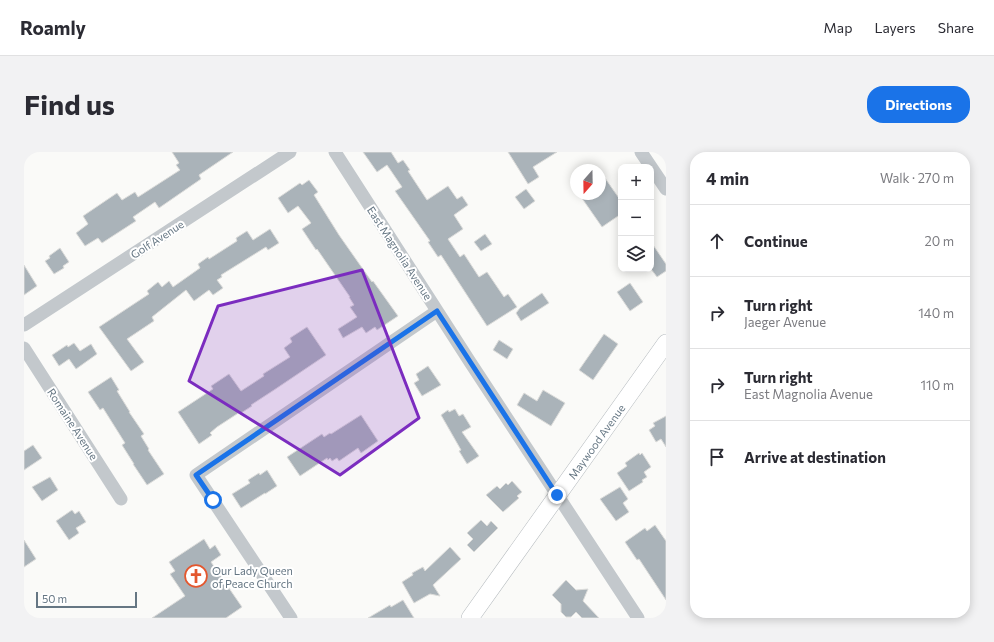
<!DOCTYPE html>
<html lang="en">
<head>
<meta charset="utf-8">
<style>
	body { margin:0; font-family:Commissioner,sans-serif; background:#f2f2f3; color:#2b2b33 }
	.controls { position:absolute; right:12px; top:12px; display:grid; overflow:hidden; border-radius:8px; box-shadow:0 2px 10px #0003 }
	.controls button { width:36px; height:36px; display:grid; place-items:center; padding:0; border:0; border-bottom:1px solid #e1e1e2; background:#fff; color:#2b2b33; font:20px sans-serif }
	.compass { position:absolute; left:546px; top:12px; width:36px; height:36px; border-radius:50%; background:#fff; box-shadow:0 2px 10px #0003; rotate:200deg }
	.scale { position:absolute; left:12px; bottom:10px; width:101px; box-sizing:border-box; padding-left:4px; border:2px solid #657683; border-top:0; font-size:11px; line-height:14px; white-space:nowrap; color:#657683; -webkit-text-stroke:3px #fff; paint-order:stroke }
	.stop { position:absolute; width:12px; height:12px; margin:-9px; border:3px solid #1a73e8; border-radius:50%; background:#fff }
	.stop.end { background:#1a73e8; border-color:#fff; box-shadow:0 1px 4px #0008 }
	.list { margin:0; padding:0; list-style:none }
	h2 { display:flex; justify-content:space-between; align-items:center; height:52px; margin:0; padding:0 16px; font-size:17px }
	h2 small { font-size:13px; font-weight:400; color:#7c7c81 }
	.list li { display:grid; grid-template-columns:26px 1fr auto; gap:12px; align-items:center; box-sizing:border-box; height:72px; padding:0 16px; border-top:1px solid #e1e1e2 }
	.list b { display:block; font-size:15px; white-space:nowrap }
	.list p { margin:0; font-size:13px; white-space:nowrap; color:#7c7c81 }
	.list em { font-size:13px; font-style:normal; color:#7c7c81 }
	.icon { flex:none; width:22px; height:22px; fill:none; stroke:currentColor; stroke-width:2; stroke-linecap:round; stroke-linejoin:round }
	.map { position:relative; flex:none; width:642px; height:466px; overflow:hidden; border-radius:16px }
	header { display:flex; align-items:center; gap:24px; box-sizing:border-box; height:56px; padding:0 20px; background:#fff; border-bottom:1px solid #e1e1e2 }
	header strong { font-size:19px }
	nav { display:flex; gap:22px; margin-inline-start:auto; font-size:14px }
	.intro { display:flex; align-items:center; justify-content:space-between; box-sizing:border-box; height:96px; padding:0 24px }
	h1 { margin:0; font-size:28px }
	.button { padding:10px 18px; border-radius:16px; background:#1a73e8; color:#fff; font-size:14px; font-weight:700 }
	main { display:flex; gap:24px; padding:0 24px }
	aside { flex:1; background:#fff; border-radius:16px; box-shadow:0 2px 10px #0003 }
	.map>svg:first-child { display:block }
	.building { fill:#aab3b9; stroke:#dcdcda }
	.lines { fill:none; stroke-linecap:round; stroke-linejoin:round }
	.major-casing { stroke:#b5babe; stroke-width:18 }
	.minor { stroke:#c3c8cc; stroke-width:13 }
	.major { stroke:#fff; stroke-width:17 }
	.route { stroke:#1a73e8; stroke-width:5 }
	.marked { fill:#7b2cbf; fill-opacity:0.2; stroke:#7b2cbf; stroke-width:3; stroke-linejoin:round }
	.labels { text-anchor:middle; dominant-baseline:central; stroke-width:4; stroke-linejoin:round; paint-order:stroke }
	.street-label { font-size:11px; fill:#657683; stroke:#fff }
	.poi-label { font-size:11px; fill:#657683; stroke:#fff; text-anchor:start }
</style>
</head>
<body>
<header>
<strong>Roamly</strong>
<nav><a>Map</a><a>Layers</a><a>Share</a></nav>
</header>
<div class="intro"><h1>Find us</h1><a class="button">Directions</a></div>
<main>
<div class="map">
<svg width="642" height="466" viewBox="0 0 642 466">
	<rect width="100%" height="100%" fill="#fafaf8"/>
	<path class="building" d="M148 0H209L175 23 177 27 135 56 131 50 109 65 112 69 78 91 74 86 61 94 52 81 64 72 59 64 93 41 98 48 111 40 114 45 156 18 152 13 155 11Z
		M339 0H367L374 11 379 8 386 18 384 19 403 48 424 34 433 47 438 44 444 53 430 63 439 77 424 87 436 105 440 102 455 125 463 120 480 145 484 142 493 155 463 174 417 103 414 105 404 90 406 89 371 39 378 35 363 13 353 20Z
		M484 0H533L509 15 515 25 504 32Z
		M576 19 597 49V62L578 75 555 42H576Z
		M285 28 294 40 290 43 315 83 348 130 349 129 374 164 353 178 351 175 342 181 338 175 319 186 314 177 333 165 326 155 330 153 325 145H326L293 97 292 98 278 77 287 71 274 54 264 61 254 46 276 31 278 33Z
		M502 37 511 49 500 57 491 45Z
		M246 77 255 91 244 98 242 95 197 123 198 125 193 128 199 136 189 143 185 138 170 149 162 138 128 165 130 169 103 187 120 210 107 219 75 175 125 142 123 139 134 130 138 135 145 129 149 135 176 116 174 112 184 105 185 107 213 89 212 86 223 79 229 88Z
		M461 82 468 92 457 99 450 90Z
		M627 90 642 112V119L633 125 627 117Z
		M36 96 45 110 39 114 40 116 30 122 21 109 26 106 25 104Z
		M0 113 13 134 0 143Z
		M606 131 619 150 606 159 593 140Z
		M518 141 525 151 497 169 492 161 496 156Z
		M283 175 302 203 250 238 227 253 228 254 217 261 216 260 193 275 186 281 188 283 175 292 154 260 189 237 187 234 205 222 217 239 240 224 239 222 266 205 260 196 268 190 266 186Z
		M580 182 594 192 569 228 555 218Z
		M475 188 489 197 483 207 469 198Z
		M50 191 56 199 67 192 73 202 52 217 45 207 35 214 28 203 43 193 44 195Z
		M404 214 417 233 398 244 390 231 395 228 392 222Z
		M87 225 95 238 93 239 106 260H105L120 282 117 284 125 297 124 298 140 322 123 333 109 312H110L98 293 101 291 79 256 76 258 64 240Z
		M519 238 541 251 527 274 493 253 500 241 513 249Z
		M431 257 435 264 439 262 447 275 438 280 455 304 443 312 435 299 437 298 417 263 424 258 425 260Z
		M337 263 354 289 337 301 334 296 315 309 313 306 308 309 306 306 304 308 303 306 276 324 263 305 298 282 300 285 306 281 307 282Z
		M642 264V295L637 287 632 290 625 278 631 274 629 271Z
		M9 293 18 306 0 318V299Z
		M615 301 616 303 618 301 627 315 620 320 623 325 618 328 619 330 605 339 593 321 603 314 601 311Z
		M243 318 253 334 241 342V341L217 356 208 342 226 331 224 328 235 321 236 323Z
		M26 325 34 338 18 349 8 335Z
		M488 329 498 340 493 344 495 346 479 360 462 343 473 334 476 337 482 331 484 333Z
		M596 335 604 347 599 351 605 360 592 369 576 347Z
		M48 358 51 362 55 359 62 370 52 376 55 381 45 388 32 369Z
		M457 368 463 374 467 369 474 376 450 400 443 393 449 387 443 381Z
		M631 373 642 389V448L615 407 613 408 601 390 621 376 623 379Z
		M180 387 186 397 191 393 197 403 187 410 218 455 202 466H128L161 444 146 422 151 419 145 410Z
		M0 388 12 407 0 415Z
		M426 395 437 407 409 433 416 444 406 442 390 451 378 430 389 423 388 421 399 415 401 419Z
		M542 428 552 438 564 437 559 449 575 466H558L552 460 547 465H542L537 460V452L528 443Z
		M379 448 390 466H344L366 453 367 455Z"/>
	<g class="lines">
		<g class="major-casing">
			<g id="major">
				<path id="s1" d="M446 466 642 191"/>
			</g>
		</g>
		<path class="minor" d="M311 0 446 210 614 466
			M617 0 642 37
			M0 173 266 0
			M0 196 97 347
			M267 466 172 323 413 159"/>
		<use href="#major" class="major"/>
	</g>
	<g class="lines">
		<path class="route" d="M189 348 172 323 413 159 533 343"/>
	</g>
	<path class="marked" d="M338 118 395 266 316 323 165 229 194 154Z"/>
	<defs>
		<g id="church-ring" transform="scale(1.15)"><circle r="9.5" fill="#fff" stroke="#e4572e" stroke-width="1.5"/><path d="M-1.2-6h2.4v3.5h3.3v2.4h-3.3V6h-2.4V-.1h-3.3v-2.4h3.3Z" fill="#e4572e"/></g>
	</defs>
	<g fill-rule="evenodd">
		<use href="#church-ring" x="172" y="424"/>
	</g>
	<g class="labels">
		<g class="street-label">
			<text transform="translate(133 87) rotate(-33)">Golf Avenue</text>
			<text transform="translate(376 101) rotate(57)">East Magnolia Avenue</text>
			<text transform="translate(49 272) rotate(57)">Romaine Avenue</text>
			<text stroke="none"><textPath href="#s1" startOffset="217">Maywood Avenue</textPath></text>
		</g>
		<g class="poi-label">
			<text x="188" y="418">Our Lady Queen<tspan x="188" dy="13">of Peace Church</tspan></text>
		</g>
	</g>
</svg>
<div class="controls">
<button>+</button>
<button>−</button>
<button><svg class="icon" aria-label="layers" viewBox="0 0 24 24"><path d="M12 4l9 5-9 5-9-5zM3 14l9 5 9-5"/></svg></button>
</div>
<svg class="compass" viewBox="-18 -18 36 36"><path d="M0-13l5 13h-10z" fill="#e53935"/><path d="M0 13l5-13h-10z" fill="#7c7c81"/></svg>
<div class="scale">50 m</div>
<div class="stop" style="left:189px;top:348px"></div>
<div class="stop end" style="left:533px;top:343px"></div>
</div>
<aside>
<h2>4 min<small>Walk · 270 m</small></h2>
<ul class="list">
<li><svg class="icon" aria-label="ahead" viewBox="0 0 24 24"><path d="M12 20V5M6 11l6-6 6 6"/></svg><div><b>Continue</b></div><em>20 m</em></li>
<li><svg class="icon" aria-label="right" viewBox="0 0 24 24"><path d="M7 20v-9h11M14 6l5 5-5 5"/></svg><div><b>Turn right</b><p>Jaeger Avenue</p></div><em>140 m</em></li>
<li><svg class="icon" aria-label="right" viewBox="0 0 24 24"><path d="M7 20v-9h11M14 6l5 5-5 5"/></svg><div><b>Turn right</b><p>East Magnolia Avenue</p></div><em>110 m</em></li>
<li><svg class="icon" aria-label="arrive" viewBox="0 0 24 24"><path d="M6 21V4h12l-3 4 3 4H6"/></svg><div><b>Arrive at destination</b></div></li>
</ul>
</aside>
</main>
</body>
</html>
